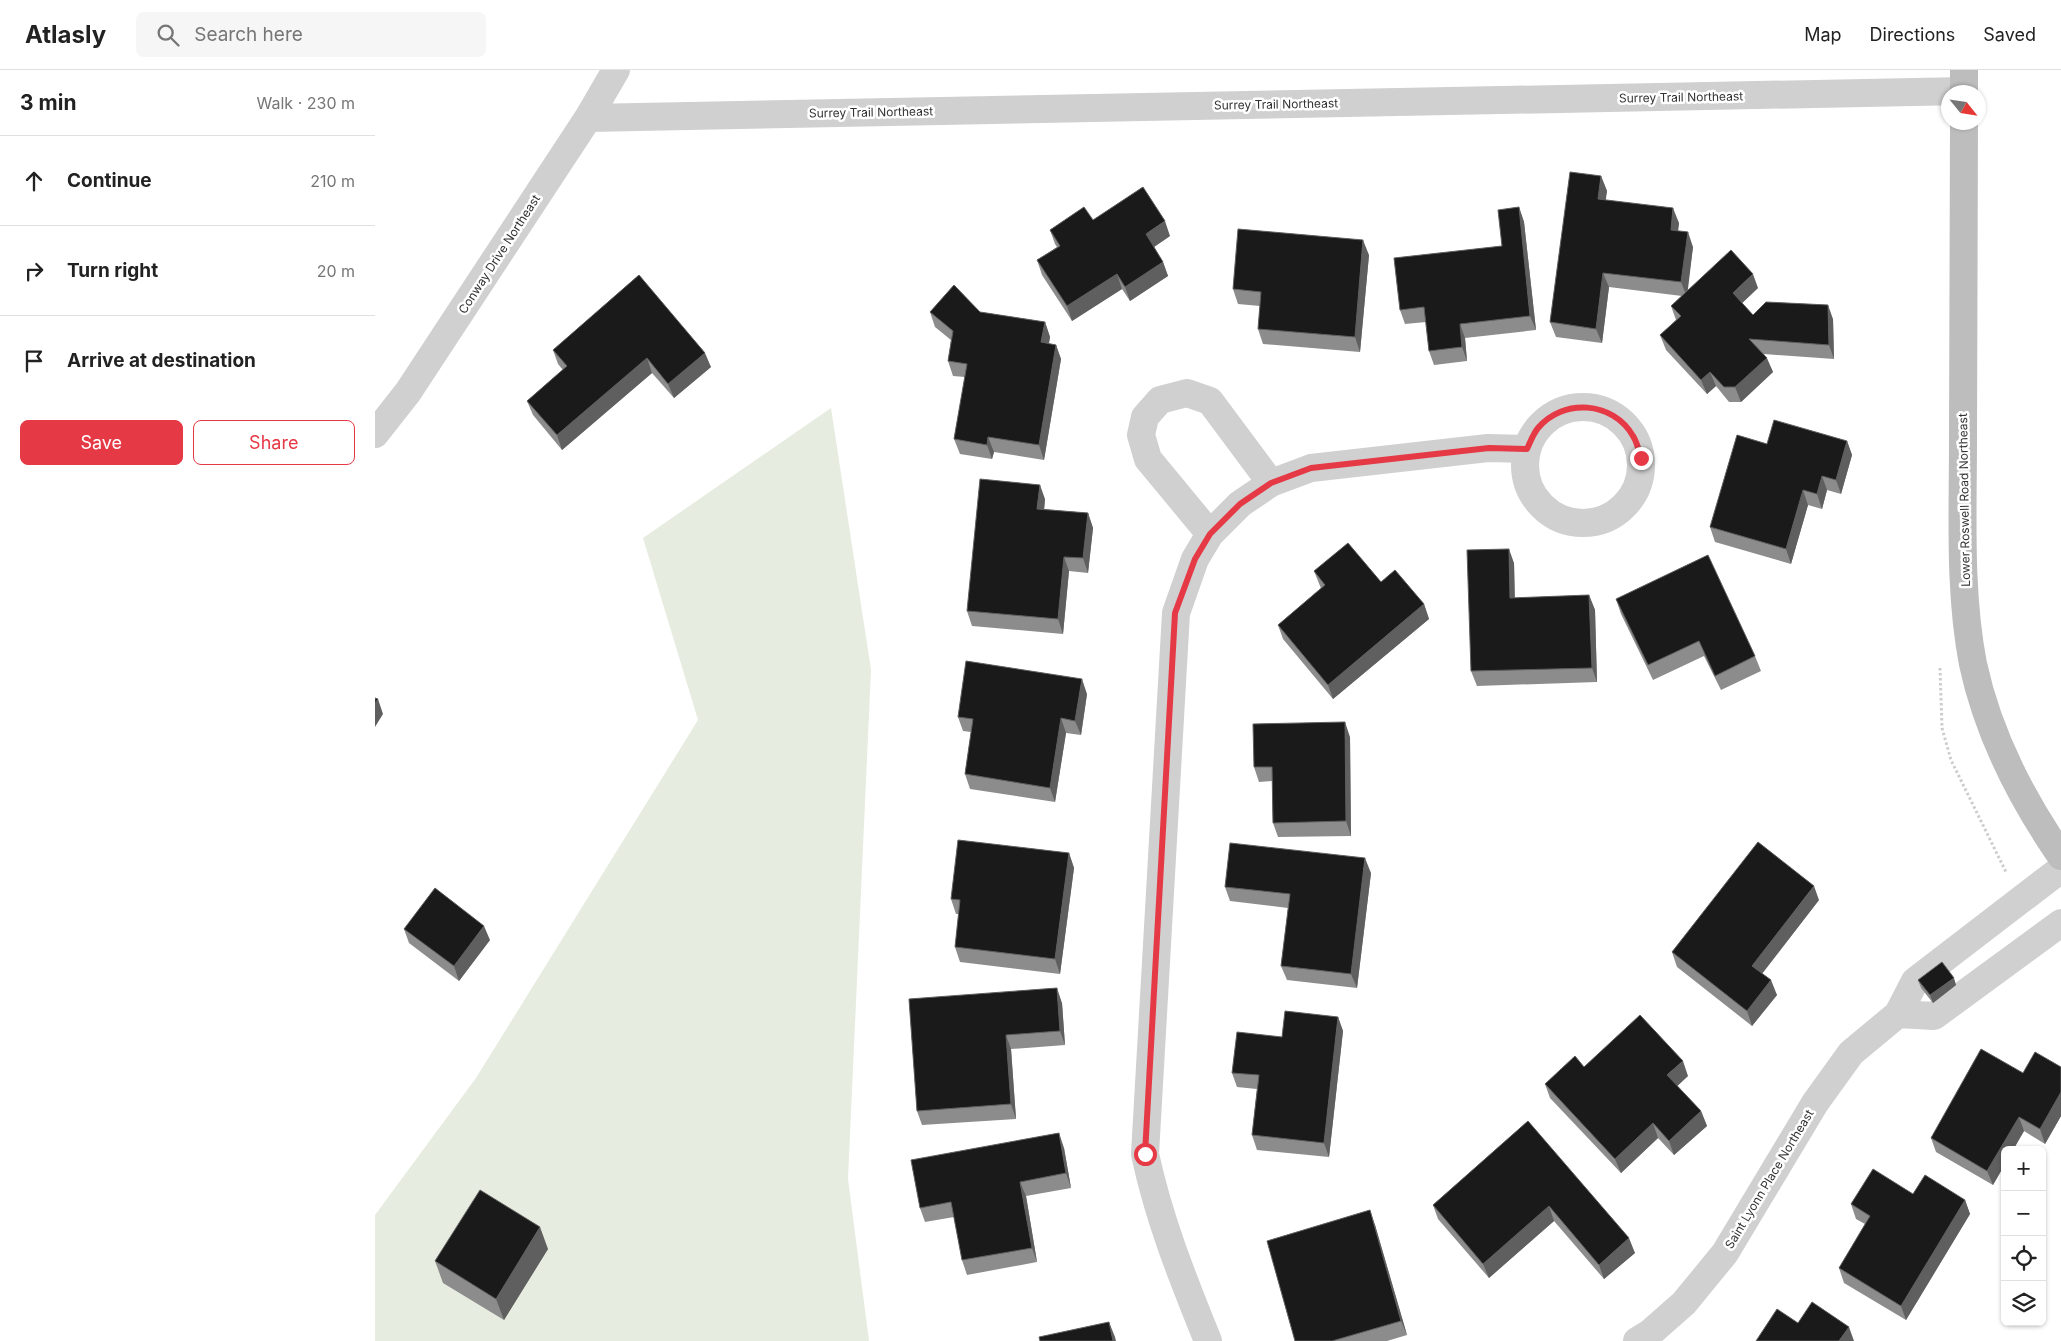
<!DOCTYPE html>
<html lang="en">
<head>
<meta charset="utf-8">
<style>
	body { margin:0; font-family:Inter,sans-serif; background:#f6f6f6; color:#222 }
	.controls { position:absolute; right:15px; bottom:15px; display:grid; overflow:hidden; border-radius:8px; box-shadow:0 1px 4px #0004 }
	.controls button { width:45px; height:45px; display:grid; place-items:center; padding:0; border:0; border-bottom:1px solid #e0e0e0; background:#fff; color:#222; font:25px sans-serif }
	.compass { position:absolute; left:1566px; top:15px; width:45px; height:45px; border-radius:50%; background:#fff; box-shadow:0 1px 4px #0004; rotate:120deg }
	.stop { position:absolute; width:15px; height:15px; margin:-11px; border:4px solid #e63946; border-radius:50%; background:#fff }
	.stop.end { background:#e63946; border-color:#fff; box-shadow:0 1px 5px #0008 }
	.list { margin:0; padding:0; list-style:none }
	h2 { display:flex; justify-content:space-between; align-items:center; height:65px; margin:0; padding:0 20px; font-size:21px }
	h2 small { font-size:16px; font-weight:400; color:#767676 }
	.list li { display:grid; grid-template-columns:32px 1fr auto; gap:15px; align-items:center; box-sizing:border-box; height:90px; padding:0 20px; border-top:1px solid #e0e0e0 }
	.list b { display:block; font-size:19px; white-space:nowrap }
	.list em { font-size:16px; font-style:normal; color:#767676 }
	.actions { display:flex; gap:10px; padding:15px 20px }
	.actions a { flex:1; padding:11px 0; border:1px solid #e63946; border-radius:8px; text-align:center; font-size:18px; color:#e63946 }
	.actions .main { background:#e63946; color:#fff }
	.icon { flex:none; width:28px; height:28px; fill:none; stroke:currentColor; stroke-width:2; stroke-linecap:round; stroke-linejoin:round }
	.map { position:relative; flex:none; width:1686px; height:1271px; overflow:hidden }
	header { display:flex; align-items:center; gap:30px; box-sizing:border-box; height:70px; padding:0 25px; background:#fff; border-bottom:1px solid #e0e0e0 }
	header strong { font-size:24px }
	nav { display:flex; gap:28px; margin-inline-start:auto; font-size:18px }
	.search { width:350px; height:45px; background:#f6f6f6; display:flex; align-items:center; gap:12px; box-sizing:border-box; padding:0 18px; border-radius:8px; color:#767676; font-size:19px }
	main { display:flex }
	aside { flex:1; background:#fff }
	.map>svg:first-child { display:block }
	.green { fill:#e6ecdf }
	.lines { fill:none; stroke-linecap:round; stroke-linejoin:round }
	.path { stroke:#cdcdcd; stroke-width:3; stroke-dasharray:2.5 2.5; stroke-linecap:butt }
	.street { stroke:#d0d0d0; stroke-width:28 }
	.secondary { stroke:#bdbdbd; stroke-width:28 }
	.wall { fill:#8c8c8c }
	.shaded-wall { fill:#5f5f5f }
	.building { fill:#1a1a1a; stroke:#5f5f5f }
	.route { stroke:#e63946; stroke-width:6 }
	.labels { text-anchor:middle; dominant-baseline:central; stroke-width:5; stroke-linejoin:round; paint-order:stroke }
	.street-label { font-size:12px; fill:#333; stroke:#fff }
</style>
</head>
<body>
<header>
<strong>Atlasly</strong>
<div class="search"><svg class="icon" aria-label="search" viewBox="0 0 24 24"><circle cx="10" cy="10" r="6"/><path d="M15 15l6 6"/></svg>Search here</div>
<nav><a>Map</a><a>Directions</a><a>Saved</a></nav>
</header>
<main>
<aside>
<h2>3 min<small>Walk · 230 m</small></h2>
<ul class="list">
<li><svg class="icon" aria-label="ahead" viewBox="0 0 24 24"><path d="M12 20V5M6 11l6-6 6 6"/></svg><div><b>Continue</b></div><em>210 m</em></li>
<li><svg class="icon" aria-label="right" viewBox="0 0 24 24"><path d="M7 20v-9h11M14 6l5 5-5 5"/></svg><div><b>Turn right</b></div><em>20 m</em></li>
<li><svg class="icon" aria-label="arrive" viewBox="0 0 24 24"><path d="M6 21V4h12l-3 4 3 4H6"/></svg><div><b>Arrive at destination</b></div></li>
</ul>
<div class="actions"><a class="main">Save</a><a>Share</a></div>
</aside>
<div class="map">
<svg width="1686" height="1271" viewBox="0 0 1686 1271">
	<rect width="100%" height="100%" fill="#fff"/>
	<path class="green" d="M456 338 496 600 473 1109 494 1271H0V1145L101 1008 323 650 268 468Z"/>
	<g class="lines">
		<path class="path" d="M1565 598 1567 658 1576 690 1631 802"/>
		<path class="street" d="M213 48 1589 21
			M1150 395a58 58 0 1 1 116 0a58 58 0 1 1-116 0Z
			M0 364 33 322 213 48 241 0
			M835 464 773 389 766 365 770 347 785 330 812 323 835 331 896 413
			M1523 944 1559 946 1686 853
			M833 1271C808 1209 784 1150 770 1084L801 543 820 489 835 464 865 434 896 413 936 398 1113 378 1152 379
			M1262 1271 1275 1263 1309 1233 1350 1183 1440 1033 1476 983 1523 944 1540 911 1686 799"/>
		<path class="secondary" d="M1589 0V22
			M1589 52C1588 159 1588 265 1588 371 1588 444 1584 522 1598 594 1613 664 1646 728 1686 786"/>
	</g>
	<path class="wall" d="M1226 106 1232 121 1230 130 1304 153 1303 161 1318 177 1312 221 1383 218 1367 233 1378 245 1458 249 1459 289 1389 284 1398 302 1366 332H1354L1341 316 1332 324 1291 280 1285 265 1301 250 1296 236 1307 226 1234 217 1227 273 1181 267 1175 252Z
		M1144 137 1149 152 1161 260 1090 268 1092 291 1059 295 1054 281 1051 252 1030 254 1025 240 1127 176Z
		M718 150 795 166 779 177 788 192 793 206 755 231 747 219 697 251 667 205 662 190 682 177 680 174 675 160Z
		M994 185 985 282 888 274 883 259 885 236 863 234 858 219Z
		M264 205 336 297 299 328 277 303 187 380 158 345 152 331 188 300 183 294 178 280Z
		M555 242H605L670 252 675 267 674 274 681 275 686 289 669 390 619 382 617 389 585 384 579 369 590 307 578 306 573 291 576 270 560 257Z
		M1472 371 1477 385 1466 424 1452 420 1447 439 1433 435 1416 494 1340 472 1335 457Z
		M670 429 669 439 713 443 718 458 713 503 694 501 688 564 597 556 592 541Z
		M1139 493 1140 528 1214 525 1220 540 1222 612 1102 616 1096 601Z
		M939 501 1006 512 1049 534 1054 549 958 629 908 569 903 555 946 518 945 516Z
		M1241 529 1380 586 1386 601 1346 620 1329 586 1278 610 1246 544Z
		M712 624 706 665 691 663 680 732 595 719 590 704 596 662 588 661 583 647Z
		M975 667 976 766 903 767 898 753 897 711 884 712 879 697Z
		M694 783 699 798 685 904 585 892 580 877 584 844H581L576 829Z
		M996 803 982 918 912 910 906 896 913 838 855 831 850 817Z
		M1444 830 1387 904 1402 925 1377 956 1302 897 1297 882Z
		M29 859 115 870 84 911 34 873Z
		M1543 910 1581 915 1558 933 1546 918Z
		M534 929 687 933 690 975 636 979 641 1049 547 1055 542 1041Z
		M963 947 968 961 954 1087 882 1080 877 1065 882 1019 862 1017 857 1003 907 967Z
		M1209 997 1313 1006 1302 1016 1326 1041 1332 1056 1299 1085 1283 1068 1246 1103 1175 1028 1170 1014Z
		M1686 997V1046L1670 1074 1649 1061 1638 1080H1630V1094L1618 1115 1561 1082 1556 1068 1648 1003Z
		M1153 1051 1260 1183 1229 1209 1179 1151 1114 1208 1063 1149 1058 1135Z
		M689 1078 696 1118 651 1126 662 1192 592 1205 587 1190 579 1147 550 1152 545 1138Z
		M1538 1124 1590 1130 1595 1144 1531 1250 1469 1213 1464 1198 1490 1154 1481 1149 1476 1134Z
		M1000 1155 1032 1265 1012 1271H920Z
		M173 1179 129 1250 68 1213 60 1191Z"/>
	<path class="shaded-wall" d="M1226 106 1232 121 1229 143 1223 129Z
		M1144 137 1149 152 1161 260 1155 246Z
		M1298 138 1304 153 1301 175 1296 160Z
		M790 151 795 166 776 179 771 164Z
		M1313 162 1318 177 1312 227 1306 212Z
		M988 170 994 185 985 282 980 267Z
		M788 192 793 206 755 231 750 217Z
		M1228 203 1234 217 1227 273 1221 259Z
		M742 204 747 219 697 251 692 236Z
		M1378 204 1383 218 1363 237 1358 223Z
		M1453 235 1458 249 1459 289 1454 275Z
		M670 252 675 267 671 287 666 272Z
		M1085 254 1090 268 1092 291 1087 277Z
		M681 275 686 289 669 390 664 375Z
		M330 283 336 297 299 328 293 314Z
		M272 288 277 303 187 380 182 365Z
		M1392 288 1398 302 1366 332 1360 317Z
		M1335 302 1341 316 1332 324 1326 310Z
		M613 367 619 382 617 389 612 375Z
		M1472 371 1477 385 1466 424 1461 410Z
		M1447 406 1452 420 1447 439 1442 424Z
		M665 415 670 429 668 453 662 439Z
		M1428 420 1433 435 1416 494 1411 479Z
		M713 443 718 458 713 503 708 488Z
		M1134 479 1139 493 1140 543 1135 528Z
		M689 487 694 501 688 564 683 549Z
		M1214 525 1220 540 1222 612 1217 598Z
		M1049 534 1054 549 958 629 953 615Z
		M707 609 712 624 706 665 700 651Z
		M3 629 8 644 0 657V634Z
		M686 648 691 663 680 732 675 718Z
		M970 652 975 667 976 766 971 751Z
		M694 783 699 798 685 904 680 889Z
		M990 788 996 803 982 918 976 904Z
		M1439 816 1444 830 1382 910 1377 896Z
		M109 856 115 870 84 911 79 896Z
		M1579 908 1581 915 1558 933 1555 925Z
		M1396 910 1402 925 1377 956 1372 941Z
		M682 918 687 933 690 975 685 961Z
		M963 947 968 961 954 1087 949 1073Z
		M631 965 636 979 641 1049 636 1034Z
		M1308 991 1313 1006 1298 1020 1292 1005Z
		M1686 1022V1046L1670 1074 1665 1059Z
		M1326 1041 1332 1056 1299 1085 1294 1071Z
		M1644 1047 1649 1061 1638 1080H1630V1094L1618 1115 1612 1101Z
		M1278 1053 1283 1068 1246 1103 1240 1089Z
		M684 1063 689 1078 696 1118 691 1103Z
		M645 1112 651 1126 662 1192 657 1178Z
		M1590 1130 1595 1144 1531 1250 1526 1236Z
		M1174 1136 1179 1151 1114 1208 1108 1194Z
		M995 1140 1000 1155 1032 1265 1026 1251Z
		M165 1157 173 1179 129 1250 121 1229Z
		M1254 1168 1260 1183 1229 1209 1224 1195Z
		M734 1252 740 1267 741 1271H738Z
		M1474 1257 1479 1271H1464Z"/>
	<path class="building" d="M1195 102 1226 106 1223 129 1298 138 1296 160 1313 162 1306 212 1228 203 1221 259 1175 252Z
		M768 117 790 151 771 164 788 192 750 217 742 204 692 236 662 190 685 176 675 160 709 137 718 150Z
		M1144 137 1155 246 1085 254 1087 277 1054 281 1049 237 1025 240 1019 188 1127 176 1123 140Z
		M863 159 988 170 980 267 883 259 886 222 858 219Z
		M1356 180 1378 204 1358 223 1378 245 1391 232 1453 235 1454 275 1374 269 1392 288 1360 317H1349L1335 302 1326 310 1285 265 1306 246 1296 236Z
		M264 205 330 283 293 314 272 288 182 365 152 331 192 296 178 280Z
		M579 215 605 242 670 252 666 272 681 275 664 375 613 367 612 375 579 369 592 294 573 291 578 261 555 242Z
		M1399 350 1472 371 1461 410 1447 406 1442 424 1428 420 1411 479 1335 457 1362 365 1392 374Z
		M605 409 665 415 662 439 713 443 708 488 689 487 683 549 592 541Z
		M973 473 1006 512 1020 500 1049 534 953 615 903 555 950 515 939 501Z
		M1134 479 1135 528 1214 525 1217 598 1096 601 1092 480Z
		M1333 485 1380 586 1340 606 1324 571 1273 595 1241 529Z
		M591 591 707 609 700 651 686 648 675 718 590 704 598 649 583 647Z
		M0 628 3 629 0 634Z
		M970 652 971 751 898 753 897 697H879L878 654Z
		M583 770 694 783 680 889 580 877 585 830 576 829Z
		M1383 772 1439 816 1377 896 1396 910 1372 941 1297 882Z
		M855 773 990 788 976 904 906 896 915 824 850 817Z
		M60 818 109 856 79 896 29 859Z
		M1567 892 1579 908 1555 925 1543 910Z
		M682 918 685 961 631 965 636 1034 542 1041 534 929Z
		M910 941 963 947 949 1073 877 1065 884 1005 857 1003 862 962 907 967Z
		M1265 945 1308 991 1292 1005 1326 1041 1294 1071 1278 1053 1240 1089 1170 1014 1200 986 1209 997Z
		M1606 979 1648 1003 1660 982 1686 997V1022L1665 1059 1644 1047 1612 1101 1556 1068Z
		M1153 1051 1254 1168 1224 1195 1174 1136 1108 1194 1058 1135Z
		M684 1063 691 1103 645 1112 657 1178 587 1190 576 1132 545 1138 536 1090Z
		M1498 1099 1538 1124 1550 1105 1590 1130 1526 1236 1464 1198 1495 1146 1476 1134Z
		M105 1120 165 1157 121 1229 60 1191Z
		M995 1140 1026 1251 957 1271H920L892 1171Z
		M1437 1232 1474 1257 1464 1271H1381L1402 1239 1423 1253Z
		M734 1252 738 1271H665L664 1267Z"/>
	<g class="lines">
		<path class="route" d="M770 1084 800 543 820 489 835 464 865 434 896 413 936 398 1114 378 1152 379C1155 373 1158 364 1163 358 1188 328 1238 331 1258 366 1262 372 1264 381 1266 388"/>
	</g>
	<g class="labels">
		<g class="street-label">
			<text transform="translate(1306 27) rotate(-1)">Surrey Trail Northeast</text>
			<text transform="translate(901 34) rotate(-1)">Surrey Trail Northeast</text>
			<text transform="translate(496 42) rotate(-1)">Surrey Trail Northeast</text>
			<text transform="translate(124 184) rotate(-57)">Conway Drive Northeast</text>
			<text transform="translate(1589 430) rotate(-91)">Lower Roswell Road Northeast</text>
			<text transform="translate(1394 1109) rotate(-59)">Saint Lyonn Place Northeast</text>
		</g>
	</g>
</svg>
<div class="controls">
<button>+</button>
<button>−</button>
<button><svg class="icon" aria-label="locate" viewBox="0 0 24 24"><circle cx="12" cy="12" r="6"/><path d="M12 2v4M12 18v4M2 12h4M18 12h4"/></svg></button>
<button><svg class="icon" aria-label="layers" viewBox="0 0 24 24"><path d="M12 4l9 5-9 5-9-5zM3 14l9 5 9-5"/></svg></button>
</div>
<svg class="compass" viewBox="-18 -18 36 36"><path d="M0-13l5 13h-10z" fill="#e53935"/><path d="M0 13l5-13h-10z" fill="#767676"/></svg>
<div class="stop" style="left:770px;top:1084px"></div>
<div class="stop end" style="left:1266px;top:388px"></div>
</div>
</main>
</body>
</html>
